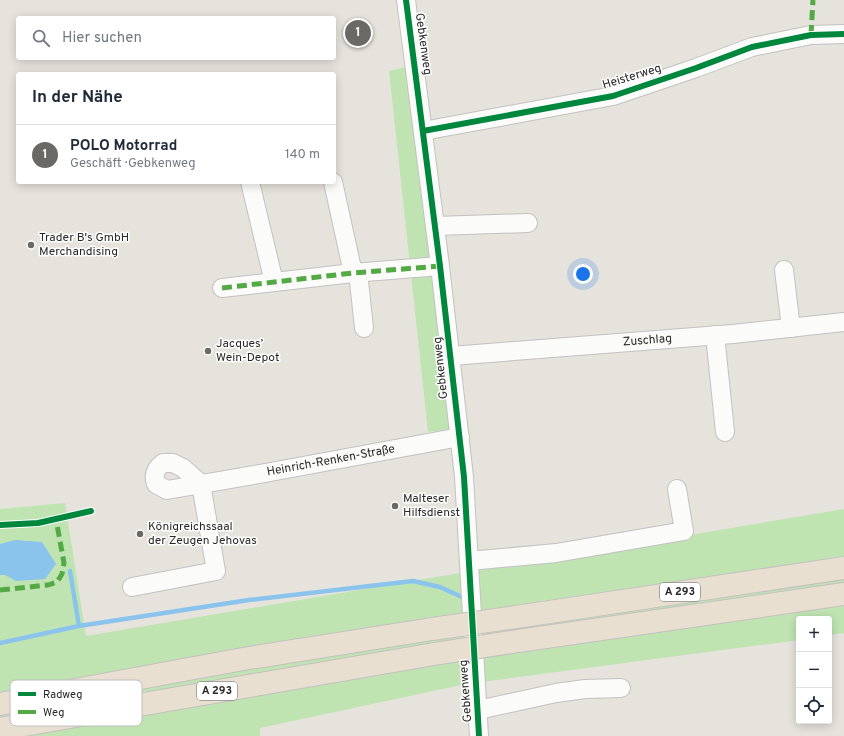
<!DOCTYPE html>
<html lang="de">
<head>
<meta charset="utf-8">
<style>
	body { margin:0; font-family:Overpass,sans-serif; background:#f6f6f7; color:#1f2937 }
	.controls { position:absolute; right:12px; bottom:12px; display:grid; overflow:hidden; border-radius:4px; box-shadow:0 2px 10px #0003 }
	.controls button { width:36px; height:36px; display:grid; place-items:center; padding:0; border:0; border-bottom:1px solid #e0e1e3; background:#fff; color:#1f2937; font:20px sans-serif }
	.you { position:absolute; left:583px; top:274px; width:14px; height:14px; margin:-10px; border:3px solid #fff; border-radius:50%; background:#1a73e8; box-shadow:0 0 0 6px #1a73e833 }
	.badge { display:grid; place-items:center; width:26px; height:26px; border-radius:50%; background:#6a6966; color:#fff; font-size:13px; font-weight:700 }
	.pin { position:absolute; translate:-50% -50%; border:2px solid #fff; box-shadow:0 1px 4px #0006 }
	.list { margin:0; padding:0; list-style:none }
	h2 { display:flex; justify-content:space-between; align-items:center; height:52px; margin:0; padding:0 16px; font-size:17px }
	h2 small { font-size:13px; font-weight:400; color:#747a83 }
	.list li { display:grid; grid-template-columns:26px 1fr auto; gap:12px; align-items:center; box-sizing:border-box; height:60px; padding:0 16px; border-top:1px solid #e0e1e3 }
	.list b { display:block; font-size:15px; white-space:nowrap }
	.list p { margin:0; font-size:13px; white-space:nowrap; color:#747a83 }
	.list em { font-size:13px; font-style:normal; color:#747a83 }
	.icon { flex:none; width:22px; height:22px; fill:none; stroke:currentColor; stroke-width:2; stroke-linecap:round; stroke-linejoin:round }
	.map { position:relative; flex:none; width:844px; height:736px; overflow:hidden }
	.search { position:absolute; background:#fff; box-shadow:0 2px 10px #0003; left:16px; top:16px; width:320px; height:44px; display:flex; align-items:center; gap:10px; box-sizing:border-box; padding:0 14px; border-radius:4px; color:#747a83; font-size:15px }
	.panel { position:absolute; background:#fff; box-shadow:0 2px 10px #0003; left:16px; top:72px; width:320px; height:112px; border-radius:4px }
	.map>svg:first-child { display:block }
	.green { fill:#bfe4b2 }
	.water { fill:#8ac4ed }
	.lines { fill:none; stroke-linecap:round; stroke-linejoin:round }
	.stream { stroke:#8ac4ed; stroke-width:4.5 }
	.minor-casing { stroke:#c3c1c2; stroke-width:20 }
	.highway-casing { stroke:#c3c1bf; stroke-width:24 }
	.minor { stroke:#fbfbfa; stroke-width:18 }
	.highway { stroke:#e8dfd1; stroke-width:22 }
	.highway-bridge-casing { stroke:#c3c1bf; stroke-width:24; stroke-linecap:butt }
	.highway-bridge { stroke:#e8dfd1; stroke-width:22 }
	.quiet { stroke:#53aa44; stroke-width:5; stroke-dasharray:10 5; stroke-linecap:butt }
	.cycleway-casing { stroke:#fff; stroke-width:8 }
	.cycleway { stroke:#00873e; stroke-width:6 }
	.poi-dot { fill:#6a6966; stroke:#fff; stroke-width:1.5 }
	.labels { text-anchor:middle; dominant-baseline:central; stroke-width:3; stroke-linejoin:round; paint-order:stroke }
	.shield { fill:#fff; stroke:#686868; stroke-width:1 }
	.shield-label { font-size:11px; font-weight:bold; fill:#272727 }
	.street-label { font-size:12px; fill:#272727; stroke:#fff }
	.poi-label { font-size:12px; fill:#272727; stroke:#fff; text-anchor:start }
	.key { fill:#fff; stroke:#bebebe; stroke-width:1 }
	.key-label { font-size:11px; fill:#272727 }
</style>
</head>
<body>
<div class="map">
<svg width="844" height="736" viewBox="0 0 844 736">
	<rect width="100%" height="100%" fill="#e6e3dc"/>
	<path class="green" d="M406 67 452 429 428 432 389 71Z
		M65 503 86 636 460 573 466 684 260 728V736H0V509Z
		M844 509V633L829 635V619H799V640L481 682 476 571Z"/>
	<path class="water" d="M15 540 42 542 56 564 45 579 16 581 5 575H0V544Z"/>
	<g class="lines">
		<path class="stream" d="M70 571 79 626
			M0 643 79 626 249 600 413 581 440 587 462 597"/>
		<g class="minor-casing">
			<g id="minor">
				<path d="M406 0 440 266 464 477 479 736"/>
				<path d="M423 131 613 96 696 68 752 47 811 35 844 34"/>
				<path d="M250 182 274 282"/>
				<path d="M333 182 353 273"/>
				<path d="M435 226 528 223"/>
				<path d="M784 270 791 328"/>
				<path d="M358 272 364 328"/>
				<path d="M222 288 353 273 440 266"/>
				<path d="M715 335 725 432"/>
				<path id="s1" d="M451 356 733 334 844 322"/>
				<path d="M469 561 556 553 684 531 677 489"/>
				<path id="s2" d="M132 587 216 571 201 484 183 468 173 463H163C155 469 153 475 156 484L167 490 265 473 460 437"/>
				<path d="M478 710 556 693 585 689 621 688"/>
			</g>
		</g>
		<g class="highway-casing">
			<path id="highway" d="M516 617 844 568
				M518 641 844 594
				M0 704 243 659 432 629
				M0 729 434 654"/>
		</g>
		<use href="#minor" class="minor"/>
		<use href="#highway" class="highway"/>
		<g class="highway-bridge-casing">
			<path id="highway-bridge" d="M432 629 516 617
				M434 654 518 641"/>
		</g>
		<use href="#highway-bridge" class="highway-bridge"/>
		<path class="quiet" d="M811 35 813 0
			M222 288 353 273 440 266
			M0 590 48 585 57 582 62 574 64 563 56 519"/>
		<g class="cycleway-casing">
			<path id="cycleway" d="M406 0 440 266 464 477 479 736
				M423 131 613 96 696 68 752 47 811 35 844 34
				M0 525 38 523 91 511"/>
		</g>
		<use href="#cycleway" class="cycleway"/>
	</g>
	<g class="poi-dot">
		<circle cx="31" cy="245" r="4"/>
		<circle cx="208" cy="351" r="4"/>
		<circle cx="395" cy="506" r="4"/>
		<circle cx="140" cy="534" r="4"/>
	</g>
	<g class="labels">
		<g class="shield">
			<rect x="660" y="583" width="40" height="18" rx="3"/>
			<rect x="197" y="682" width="40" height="18" rx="3"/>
		</g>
		<g class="shield-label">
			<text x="680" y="592">A 293</text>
			<text x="217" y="691">A 293</text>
		</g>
		<g class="street-label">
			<text transform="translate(423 44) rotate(82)">Gebkenweg</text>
			<text transform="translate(632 77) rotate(-17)">Heisterweg</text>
			<text stroke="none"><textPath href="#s1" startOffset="197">Zuschlag</textPath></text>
			<text transform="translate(441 368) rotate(-96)">Gebkenweg</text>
			<text stroke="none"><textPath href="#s2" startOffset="422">Heinrich-Renken-Straße</textPath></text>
			<text transform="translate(466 691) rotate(-94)">Gebkenweg</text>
		</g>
		<g class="poi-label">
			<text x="39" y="238">Trader B's GmbH<tspan x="39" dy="14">Merchandising</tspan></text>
			<text x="216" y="344">Jacques’<tspan x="216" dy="14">Wein-Depot</tspan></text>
			<text x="403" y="499">Malteser<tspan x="403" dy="14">Hilfsdienst</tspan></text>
			<text x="148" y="527">Königreichssaal<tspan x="148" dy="14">der Zeugen Jehovas</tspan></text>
		</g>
	</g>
	<rect x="10" y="680" width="132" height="46" rx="6" class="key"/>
	<rect x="18" y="692" width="18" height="4" fill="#00873e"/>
	<rect x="18" y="710" width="18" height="4" fill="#53aa44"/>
	<g class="key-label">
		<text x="43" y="698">Radweg</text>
		<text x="43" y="716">Weg</text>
	</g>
</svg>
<div class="controls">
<button>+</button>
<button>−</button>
<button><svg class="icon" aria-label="locate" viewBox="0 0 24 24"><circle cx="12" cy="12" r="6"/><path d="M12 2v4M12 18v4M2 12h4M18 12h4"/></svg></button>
</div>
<div class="you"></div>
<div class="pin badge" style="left:358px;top:33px">1</div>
<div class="search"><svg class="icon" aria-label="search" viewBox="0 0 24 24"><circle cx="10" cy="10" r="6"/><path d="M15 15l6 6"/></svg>Hier suchen</div>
<section class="panel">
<h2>In der Nähe<small></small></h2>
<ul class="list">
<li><span class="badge">1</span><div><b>POLO Motorrad</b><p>Geschäft · Gebkenweg</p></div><em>140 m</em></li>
</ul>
</section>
</div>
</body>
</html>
